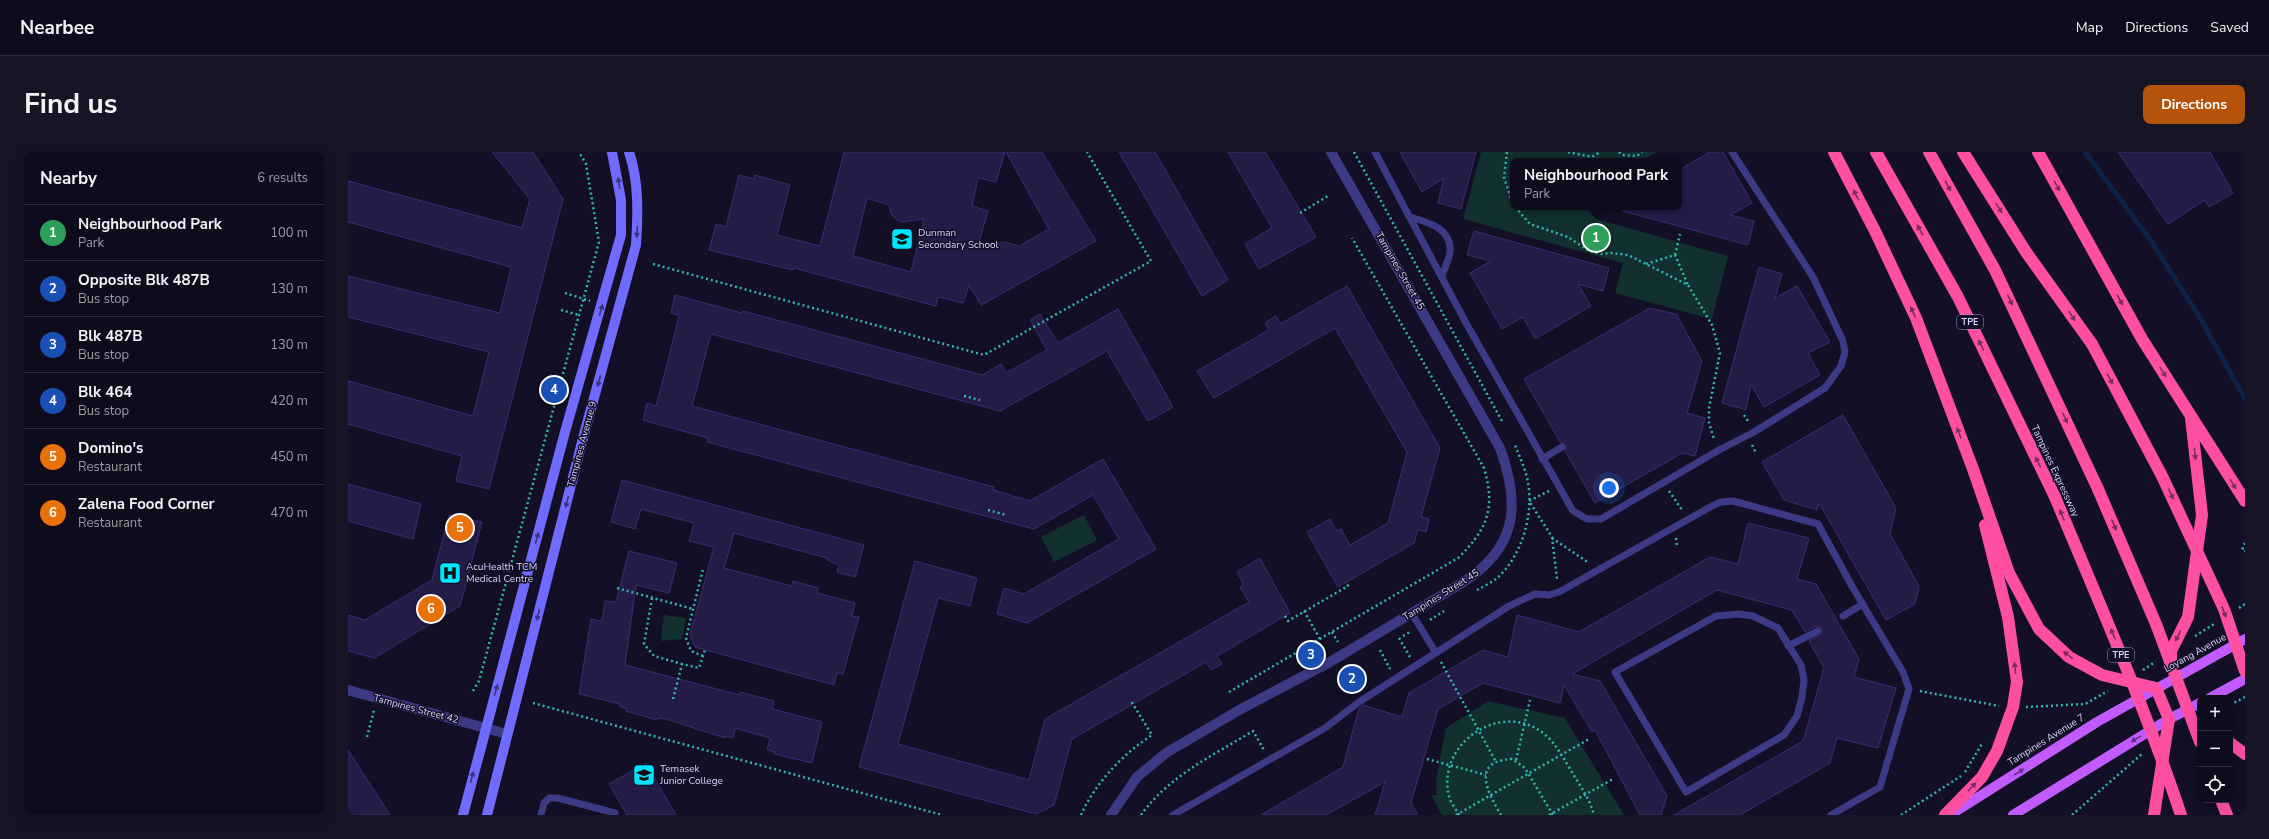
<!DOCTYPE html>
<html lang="en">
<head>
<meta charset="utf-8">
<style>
	body { margin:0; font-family:"Nunito Sans",sans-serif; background:#171425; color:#f1f3f6 }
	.controls { position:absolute; right:12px; bottom:12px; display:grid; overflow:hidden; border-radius:8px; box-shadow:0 4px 16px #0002 }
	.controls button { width:36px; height:36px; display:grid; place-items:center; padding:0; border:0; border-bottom:1px solid #2e2b3b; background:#0e0b1c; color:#f1f3f6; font:20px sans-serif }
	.you { position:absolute; left:1261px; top:336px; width:14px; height:14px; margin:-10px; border:3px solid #fff; border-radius:50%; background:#1a73e8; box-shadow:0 0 0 6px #1a73e833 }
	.badge { display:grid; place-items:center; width:26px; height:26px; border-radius:50%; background:#b45309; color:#fff; font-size:13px; font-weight:700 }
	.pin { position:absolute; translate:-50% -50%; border:2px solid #fff; box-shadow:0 1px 4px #0006 }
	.popup { position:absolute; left:1162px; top:6px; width:172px; height:52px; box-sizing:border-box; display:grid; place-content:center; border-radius:8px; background:#0e0b1c; filter:drop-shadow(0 1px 3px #0005); font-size:13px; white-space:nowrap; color:#9b9ba3 }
	.popup b { font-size:15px; color:#f1f3f6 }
	.popup::after { content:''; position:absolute; left:50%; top:100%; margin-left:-8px; border:8px solid transparent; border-top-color:#0e0b1c }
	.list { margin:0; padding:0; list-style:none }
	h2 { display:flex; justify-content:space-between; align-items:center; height:52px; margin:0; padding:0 16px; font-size:17px }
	h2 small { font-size:13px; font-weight:400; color:#9b9ba3 }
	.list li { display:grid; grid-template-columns:26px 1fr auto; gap:12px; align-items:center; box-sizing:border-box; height:56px; padding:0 16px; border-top:1px solid #2e2b3b }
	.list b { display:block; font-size:15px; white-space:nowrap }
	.list p { margin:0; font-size:13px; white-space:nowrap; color:#9b9ba3 }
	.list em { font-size:13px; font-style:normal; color:#9b9ba3 }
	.icon { flex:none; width:22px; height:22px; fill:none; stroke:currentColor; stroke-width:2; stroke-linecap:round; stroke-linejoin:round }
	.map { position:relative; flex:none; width:1897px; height:663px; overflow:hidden; border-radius:8px }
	header { display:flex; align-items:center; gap:24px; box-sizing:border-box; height:56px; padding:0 20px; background:#0e0b1c; border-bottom:1px solid #2e2b3b }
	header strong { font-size:19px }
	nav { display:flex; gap:22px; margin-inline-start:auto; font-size:14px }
	.intro { display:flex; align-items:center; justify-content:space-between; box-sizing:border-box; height:96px; padding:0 24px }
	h1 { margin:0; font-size:28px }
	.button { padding:10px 18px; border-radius:8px; background:#b45309; color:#fff; font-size:14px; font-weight:700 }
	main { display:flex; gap:24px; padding:0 24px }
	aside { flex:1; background:#0e0b1c; border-radius:8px; box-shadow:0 4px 16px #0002 }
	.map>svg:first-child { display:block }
	.green { fill:#12302f }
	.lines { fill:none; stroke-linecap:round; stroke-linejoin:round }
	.stream { stroke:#0c2248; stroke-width:5 }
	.building { fill:#241b47; stroke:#3b2d73; fill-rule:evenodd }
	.path { stroke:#2fb8b0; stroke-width:2.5; stroke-dasharray:2 3; stroke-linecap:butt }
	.service { stroke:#3d3a85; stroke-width:7 }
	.minor { stroke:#3d3a85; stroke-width:10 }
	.secondary { stroke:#6f6bff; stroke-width:10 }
	.primary { stroke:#c25bff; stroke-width:10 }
	.motorway { stroke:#ff4fa3; stroke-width:12 }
	.motorway-bridge { stroke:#ff4fa3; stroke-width:12 }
	.oneway { fill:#38347d }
	.oneway2 { fill:#7d2c5e }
	.oneway3 { fill:#623188 }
	.labels { text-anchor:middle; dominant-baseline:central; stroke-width:3; stroke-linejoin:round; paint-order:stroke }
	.shield { fill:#130f26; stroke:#9e99be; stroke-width:1 }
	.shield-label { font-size:9px; font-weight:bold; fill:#d9d4ff }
	.poi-label { font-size:10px; fill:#d9d4ff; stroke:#130f26; text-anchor:start }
	.street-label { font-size:10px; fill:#d9d4ff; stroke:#130f26 }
</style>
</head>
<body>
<header>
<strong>Nearbee</strong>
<nav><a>Map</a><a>Directions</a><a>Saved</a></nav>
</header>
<div class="intro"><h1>Find us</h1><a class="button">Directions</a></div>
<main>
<aside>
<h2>Nearby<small>6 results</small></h2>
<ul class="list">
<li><span class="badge" style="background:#2e9e5b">1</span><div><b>Neighbourhood Park</b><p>Park</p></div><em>100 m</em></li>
<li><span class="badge" style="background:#1a4fb4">2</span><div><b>Opposite Blk 487B</b><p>Bus stop</p></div><em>130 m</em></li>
<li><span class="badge" style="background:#1a4fb4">3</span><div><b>Blk 487B</b><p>Bus stop</p></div><em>130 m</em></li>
<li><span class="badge" style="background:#1a4fb4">4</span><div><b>Blk 464</b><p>Bus stop</p></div><em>420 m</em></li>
<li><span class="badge" style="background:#e8710a">5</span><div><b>Domino's</b><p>Restaurant</p></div><em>450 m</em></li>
<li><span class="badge" style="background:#e8710a">6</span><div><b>Zalena Food Corner</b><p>Restaurant</p></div><em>470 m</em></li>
</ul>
</aside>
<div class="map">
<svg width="1897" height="663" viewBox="0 0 1897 663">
	<rect width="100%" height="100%" fill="#130f26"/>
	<path class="green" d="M1133 0H1308L1294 9H1165V55H1251L1248 67 1380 104 1364 167 1267 141 1275 111 1115 67Z
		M736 363 749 388 706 410 693 385Z
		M316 463 338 466 334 487 313 489Z
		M1140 549 1217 566 1276 663H1094L1083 643H1089L1088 628 1098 576Z"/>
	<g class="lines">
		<path class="stream" d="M1737 0 1801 86 1851 164 1897 247"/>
	</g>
	<path class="building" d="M144 0H185L215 47 141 337 108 329 114 304 0 272V229L125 264 141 200 0 165V124L152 161 163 115 0 70V29L174 76 182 47Z
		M496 0H657L648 30 630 26 624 54 640 59 629 97 656 90 671 94 701 77 658 0H694L748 89 633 153 621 133 615 151 590 145 588 154 446 116 445 118 361 98 368 72 378 75 391 23 406 27 407 23 442 33 429 83 472 94ZM519 46 541 53 543 62 549 68 555 70 576 67 563 120 505 104Z
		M771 0H807L880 128 854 144Z
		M880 0H917L968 85 911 117 897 92 924 76Z
		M1052 0H1128L1113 57 1090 51 1096 26 1074 40Z
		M1362 0H1375L1404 51 1382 63 1406 69 1400 93 1275 59 1276 55H1331V18Z
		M1770 0H1862L1885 41 1861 55 1857 48 1820 72Z
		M1126 79 1261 116 1255 139 1230 132 1243 154 1187 187 1175 165 1154 177 1122 121 1143 109 1119 103Z
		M1411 115 1434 122 1427 146 1449 134 1482 190 1460 201 1472 223 1416 255 1403 232 1398 258 1374 251Z
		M999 134 1092 296 1073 365 1081 367 1078 380 1070 378 1066 391 990 435 959 380 982 367 989 379 993 377 1002 393 1040 371 1059 300 987 176 866 246 849 219 921 178 917 171 928 164 932 172Z
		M327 143 394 161 395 159 634 223 653 212 658 221 699 198 682 168 692 162 710 191 770 157 825 255 800 269 759 199 652 259 363 182 344 254 646 335 645 338 682 349 755 307 808 397 679 471 649 462 656 436 676 442 771 387 745 343 686 377 359 290 360 286 295 268 299 251 308 254 323 197 331 163 323 161Z
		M1302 156 1328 162 1354 209 1339 261 1357 266 1347 304 1334 301 1247 351 1217 299 1218 293 1212 290 1176 227Z
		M1495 263 1548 356 1542 382 1571 434 1567 452 1538 468 1471 351 1469 358 1436 348 1414 310Z
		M274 328 516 393 507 425 489 420 491 413 479 408V406L386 381 376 416 444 434 445 429 470 436 469 441 507 451 504 464 511 465 505 486 495 522 489 521 486 533 347 495 342 483 366 395 341 389 346 371 293 357 287 377 263 370Z
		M0 332 73 352 65 387 0 369Z
		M101 363 134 370 112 454 26 506 0 499V463L17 468 84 428Z
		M1400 371 1461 386 1449 427 1468 432 1511 507 1506 525 1548 536 1530 596 1489 586 1482 611 1392 663H1326L1455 589 1476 516 1461 489 1474 482 1473 475 1468 474 1457 480 1444 458 1369 438 1224 522 1252 529 1319 644 1313 663H1292L1247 578 1244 580 1216 533 1212 551 1135 531 1090 557 1063 651 1070 663H1027L1037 630 978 663H913L995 615 1011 556 1015 553 1054 565 1061 541 1135 498 1160 505 1169 463 1231 480 1362 405 1390 412Z
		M281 399 329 411 321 441 288 433 277 513 392 543V540L426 549 424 557 474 570 464 611 426 602 427 600 419 598 422 586 387 576 385 586 377 584V586L318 567 310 566 309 568 278 559 279 557 272 555V552L231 542 243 467 254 469 257 449 268 450Z
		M912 406 942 461 869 504 874 512 863 518 858 510 724 587 706 653 688 662 511 615 567 409 629 426 622 454 590 446 550 592 681 628 697 567 901 450 892 435 896 433 889 420Z
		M0 598 42 663H0Z
		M298 611 328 663H279L261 632Z"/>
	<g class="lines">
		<path class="path" d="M1006 0 1155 271
			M1159 0 1156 25 1165 53
			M1220 0 1244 5 1252 0
			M1271 0 1274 3 1289 4 1294 0
			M1167 55 1182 72 1220 85 1241 99 1253 102 1263 101 1280 103 1340 133 1364 173 1372 201 1361 256V271L1366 287
			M952 61 980 44
			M1327 103 1332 82
			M305 112 636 203 803 109 739 0
			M1298 112 1327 103 1340 133
			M217 141 242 149
			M213 158 231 163
			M616 244 632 248
			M1396 263 1400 269
			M1404 293 1408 301
			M1201 339 1181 349 1204 385 1209 427
			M1321 339 1334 358
			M640 358 658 363
			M1204 386 1241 411
			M1328 386 1329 393
			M1897 391 1894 398 1897 399
			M269 436 345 457
			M1129 438C1135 435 1142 431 1148 427 1173 406 1186 363 1180 331 1178 318 1172 306 1167 293
			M304 446 296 492 306 504 334 512
			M1891 456 1897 452
			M956 459 972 487
			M937 464 940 469 1000 434 998 430
			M1082 468 1096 459
			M984 480 990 490
			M1055 484 1062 480
			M1847 484 1866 472
			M1051 486 1062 505
			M1032 498 1042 517
			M355 504 343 499 338 486 355 417
			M1093 510 1148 610
			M1795 518 1807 510
			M125 539 131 529 251 90 238 12 231 0
			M1572 539 1651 554
			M881 540 1110 406C1139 378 1148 356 1136 316L1004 86
			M325 547 334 512 351 516 357 498
			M185 551 594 663
			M1882 553 1897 545
			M1678 555 1737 552 1760 539
			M19 585 26 558
			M1079 607 1138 623
			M1168 608 1182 548
			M1617 620 1635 590
			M733 663C747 631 775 602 804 583L783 549
			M793 663C821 624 864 604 905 579L916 598
			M1108 663 1241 587
			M1111 663C1108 657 1102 650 1101 644 1088 592 1152 548 1195 581 1208 591 1215 606 1224 620 1232 634 1242 647 1246 663
			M1153 663C1140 641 1122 609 1164 607L1177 616 1205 663
			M1201 663 1265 627
			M1553 663 1613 624
			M1724 663 1795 601"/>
		<path class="service" d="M1027 0 1118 171 1225 359 1239 367H1253L1371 298 1406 280 1477 236 1493 214 1497 200 1495 189 1465 125 1384 0
			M1062 65C1079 70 1104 76 1102 100 1101 108 1096 117 1094 124
			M1194 307 1214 295
			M1064 462 1088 501
			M1391 462 1405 464 1430 476 1453 513 1456 528 1454 545 1449 564 1436 583 1338 640 1267 520 1368 464Z
			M1495 464 1515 452
			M1440 494 1470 479
			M193 663 196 651 201 646H210L267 661
			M825 663 977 576 1011 550 1161 454 1187 442 1201 443 1211 440 1364 354 1373 350 1385 349 1470 372 1505 436 1555 520 1561 537 1532 635 1483 663"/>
		<path class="minor" d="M0 538 159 582
			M763 663 789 625 818 601 893 557 982 510 1114 431C1169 396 1173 354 1152 296L983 0"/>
		<path class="secondary" d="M115 663 217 280 273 83V48L264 0
			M139 663 235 286 288 93C290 62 291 29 281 0"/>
		<path class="primary" d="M1862 546 1897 527
			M1602 663 1749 570 1897 487
			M1665 663 1821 567 1852 551"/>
		<path class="motorway" d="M1486 0 1527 79 1568 166 1625 317 1661 421 1691 477 1721 505 1754 523 1808 536 1821 567 1806 663
			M1528 0 1610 145 1707 345
			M1581 0 1647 118 1750 337
			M1615 0 1678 100 1744 192
			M1690 0 1794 187 1897 349
			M1823 512V499L1840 465 1854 363 1843 266
			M1882 591 1897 602
			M1873 648 1879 663
			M1597 663 1634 625 1649 599 1665 555 1669 530 1660 465 1637 373"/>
		<path class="motorway-bridge" d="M1744 192 1814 324 1876 457 1897 519
			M1750 337 1808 472 1852 590
			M1707 345C1751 450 1797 555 1833 663"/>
	</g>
	<defs><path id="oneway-solid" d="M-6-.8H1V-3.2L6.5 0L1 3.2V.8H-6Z"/></defs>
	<g class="oneway">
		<use href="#oneway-solid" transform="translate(271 31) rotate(-99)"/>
		<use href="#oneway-solid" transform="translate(289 80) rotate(94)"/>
		<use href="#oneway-solid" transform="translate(253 158) rotate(-74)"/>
		<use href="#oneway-solid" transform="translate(251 229) rotate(105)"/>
		<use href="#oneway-solid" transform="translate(219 350) rotate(104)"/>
		<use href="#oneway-solid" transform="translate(189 386) rotate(-75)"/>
		<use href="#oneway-solid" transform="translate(190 463) rotate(104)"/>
		<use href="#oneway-solid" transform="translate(148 538) rotate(-75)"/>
		<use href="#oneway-solid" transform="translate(124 625) rotate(-76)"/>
	</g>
	<g class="oneway2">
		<use href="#oneway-solid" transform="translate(1600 34) rotate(61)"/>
		<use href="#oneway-solid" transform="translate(1709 34) rotate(61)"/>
		<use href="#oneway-solid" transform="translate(1508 43) rotate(-118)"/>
		<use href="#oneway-solid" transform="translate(1651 56) rotate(57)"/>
		<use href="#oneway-solid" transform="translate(1572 78) rotate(-119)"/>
		<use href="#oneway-solid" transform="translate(1662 148) rotate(65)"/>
		<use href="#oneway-solid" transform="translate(1772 148) rotate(61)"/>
		<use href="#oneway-solid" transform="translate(1565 160) rotate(-115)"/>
		<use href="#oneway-solid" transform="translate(1724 164) rotate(55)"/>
		<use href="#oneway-solid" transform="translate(1633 193) rotate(-116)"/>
		<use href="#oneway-solid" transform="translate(1815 220) rotate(58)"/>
		<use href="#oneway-solid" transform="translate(1762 227) rotate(62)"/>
		<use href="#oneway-solid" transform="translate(1717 266) rotate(65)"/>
		<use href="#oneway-solid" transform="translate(1611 281) rotate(-111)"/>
		<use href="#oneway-solid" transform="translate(1847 302) rotate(84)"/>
		<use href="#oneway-solid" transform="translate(1690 310) rotate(-116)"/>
		<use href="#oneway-solid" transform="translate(1885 332) rotate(59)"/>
		<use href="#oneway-solid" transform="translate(1823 342) rotate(65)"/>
		<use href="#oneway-solid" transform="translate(1714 363) rotate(-113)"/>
		<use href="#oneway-solid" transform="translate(1766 373) rotate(67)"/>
		<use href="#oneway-solid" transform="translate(1876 460) rotate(69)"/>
		<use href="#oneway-solid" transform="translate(1765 482) rotate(-113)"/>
		<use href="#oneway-solid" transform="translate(1830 484) rotate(117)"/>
		<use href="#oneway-solid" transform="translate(1720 503) rotate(-142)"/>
		<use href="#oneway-solid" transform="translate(1667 516) rotate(-97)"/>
		<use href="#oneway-solid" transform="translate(1624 635) rotate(-46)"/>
	</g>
	<g class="oneway3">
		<use href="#oneway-solid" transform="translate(1788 587) rotate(149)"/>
		<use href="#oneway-solid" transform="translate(1671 620) rotate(-32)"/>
	</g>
	<defs>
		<g id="school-square" transform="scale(1.15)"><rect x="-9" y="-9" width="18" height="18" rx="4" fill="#00e5ff" stroke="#130f26"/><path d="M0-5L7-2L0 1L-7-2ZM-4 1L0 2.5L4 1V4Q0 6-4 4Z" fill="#111"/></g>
		<g id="hospital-square" transform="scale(1.15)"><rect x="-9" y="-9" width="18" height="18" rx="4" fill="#00e5ff" stroke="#130f26"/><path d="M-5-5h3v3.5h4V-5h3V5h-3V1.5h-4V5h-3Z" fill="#111"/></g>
		<g id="university-square" transform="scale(1.15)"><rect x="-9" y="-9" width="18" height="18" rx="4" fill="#00e5ff" stroke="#130f26"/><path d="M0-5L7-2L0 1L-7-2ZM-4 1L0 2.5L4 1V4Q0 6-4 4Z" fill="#111"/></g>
	</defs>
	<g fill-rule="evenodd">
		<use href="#school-square" x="554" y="87"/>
		<use href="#hospital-square" x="102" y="421"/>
		<use href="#university-square" x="296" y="623"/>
	</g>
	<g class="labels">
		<g class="shield">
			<rect x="1609" y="163" width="26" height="14" rx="3"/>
			<rect x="1760" y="496" width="26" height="14" rx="3"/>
		</g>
		<g class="shield-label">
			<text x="1622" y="170">TPE</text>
			<text x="1773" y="503">TPE</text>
		</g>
		<g class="poi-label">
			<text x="570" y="81">Dunman<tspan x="570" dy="12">Secondary School</tspan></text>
			<text x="118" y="415">AcuHealth TCM<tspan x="118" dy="12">Medical Centre</tspan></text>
			<text x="312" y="617">Temasek<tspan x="312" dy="12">Junior College</tspan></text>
		</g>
		<g class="street-label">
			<text transform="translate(1052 119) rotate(60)">Tampines Street 45</text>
			<text transform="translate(234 292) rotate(-75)">Tampines Avenue 9</text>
			<text transform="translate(1707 319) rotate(65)">Tampines Expressway</text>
			<text transform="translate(1093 443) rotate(-32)">Tampines Street 45</text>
			<text transform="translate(1847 501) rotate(-29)">Loyang Avenue</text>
			<text transform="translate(68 557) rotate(15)">Tampines Street 42</text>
			<text transform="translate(1698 588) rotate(-32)">Tampines Avenue 7</text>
		</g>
	</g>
</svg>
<div class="controls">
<button>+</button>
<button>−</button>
<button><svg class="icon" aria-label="locate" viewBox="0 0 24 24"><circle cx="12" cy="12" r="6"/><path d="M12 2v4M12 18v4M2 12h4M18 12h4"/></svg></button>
</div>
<div class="you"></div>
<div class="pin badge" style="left:1248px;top:86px;background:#2e9e5b">1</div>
<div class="popup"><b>Neighbourhood Park</b>Park</div>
<div class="pin badge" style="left:1004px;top:527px;background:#1a4fb4">2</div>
<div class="pin badge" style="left:963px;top:503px;background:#1a4fb4">3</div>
<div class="pin badge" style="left:206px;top:238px;background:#1a4fb4">4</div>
<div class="pin badge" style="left:112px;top:376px;background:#e8710a">5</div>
<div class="pin badge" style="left:83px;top:457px;background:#e8710a">6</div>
</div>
</main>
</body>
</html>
